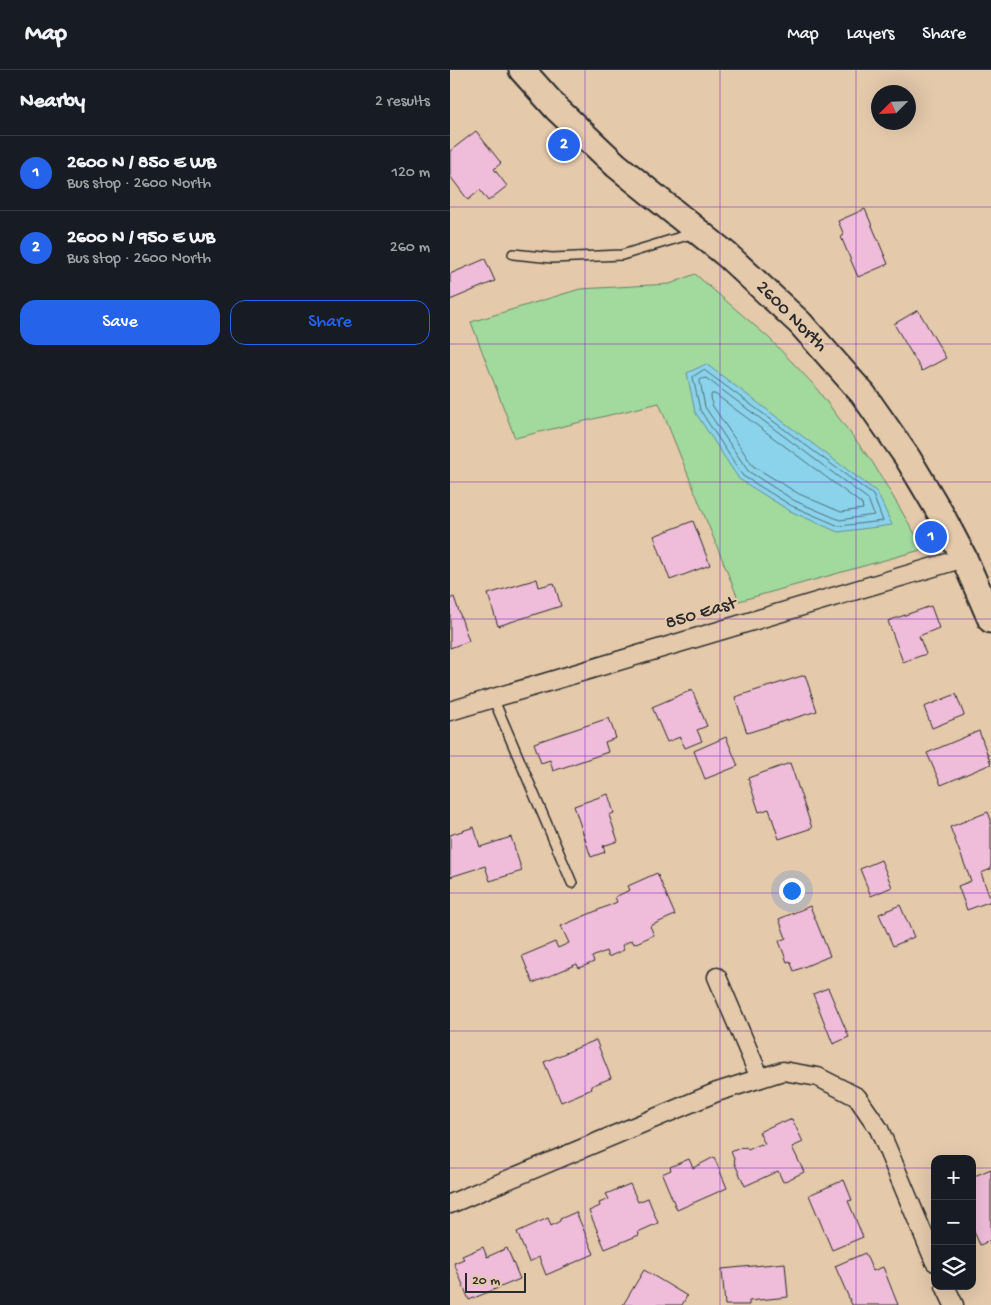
<!DOCTYPE html>
<html lang="en">
<head>
<meta charset="utf-8">
<style>
	body { margin:0; font-family:"Gochi Hand",sans-serif; background:#242831; color:#f1f3f6 }
	.controls { position:absolute; right:15px; bottom:15px; display:grid; overflow:hidden; border-radius:10px; box-shadow:0 5px 20px #0002 }
	.controls button { width:45px; height:45px; display:grid; place-items:center; padding:0; border:0; border-bottom:1px solid #363941; background:#171b24; color:#f1f3f6; font:25px sans-serif }
	.compass { position:absolute; left:421px; top:15px; width:45px; height:45px; border-radius:50%; background:#171b24; box-shadow:0 5px 20px #0002; rotate:246deg }
	.scale { position:absolute; left:15px; bottom:12px; width:61px; box-sizing:border-box; padding-left:5px; border:2px solid #2b2b2b; border-top:0; font-size:14px; line-height:18px; white-space:nowrap; color:#2b2b2b; -webkit-text-stroke:4px #e4c9ab; paint-order:stroke }
	.you { position:absolute; left:341px; top:820px; width:18px; height:18px; margin:-12px; border:4px solid #fff; border-radius:50%; background:#1a73e8; box-shadow:0 0 0 8px #1a73e833 }
	.badge { display:grid; place-items:center; width:32px; height:32px; border-radius:50%; background:#2563eb; color:#fff; font-size:16px; font-weight:700 }
	.pin { position:absolute; translate:-50% -50%; border:2px solid #fff; box-shadow:0 1px 5px #0006 }
	.list { margin:0; padding:0; list-style:none }
	h2 { display:flex; justify-content:space-between; align-items:center; height:65px; margin:0; padding:0 20px; font-size:21px }
	h2 small { font-size:16px; font-weight:400; color:#9ea1a6 }
	.list li { display:grid; grid-template-columns:32px 1fr auto; gap:15px; align-items:center; box-sizing:border-box; height:75px; padding:0 20px; border-top:1px solid #363941 }
	.list b { display:block; font-size:19px; white-space:nowrap }
	.list p { margin:0; font-size:16px; white-space:nowrap; color:#9ea1a6 }
	.list em { font-size:16px; font-style:normal; color:#9ea1a6 }
	.actions { display:flex; gap:10px; padding:15px 20px }
	.actions a { flex:1; padding:11px 0; border:1px solid #2563eb; border-radius:15px; text-align:center; font-size:18px; color:#2563eb }
	.actions .main { background:#2563eb; color:#fff }
	.icon { flex:none; width:28px; height:28px; fill:none; stroke:currentColor; stroke-width:2; stroke-linecap:round; stroke-linejoin:round }
	.map { position:relative; flex:none; width:541px; height:1235px; overflow:hidden }
	header { display:flex; align-items:center; gap:30px; box-sizing:border-box; height:70px; padding:0 25px; background:#171b24; border-bottom:1px solid #363941 }
	header strong { font-size:24px }
	nav { display:flex; gap:28px; margin-inline-start:auto; font-size:18px }
	main { display:flex }
	aside { flex:1; background:#171b24 }
	.map>svg:first-child { display:block }
	.green { fill:#a2d99d; stroke:#668264 }
	.water { fill:#8ad3eb; stroke:#64909e }
	.lines { fill:none; stroke-linecap:round; stroke-linejoin:round }
	.shore { stroke:#516e78; stroke-width:1 }
	.building { fill:#efbcd9; stroke:#2b2b2b }
	.lane-casing { stroke:#2b2b2b; stroke-width:12 }
	.street-casing { stroke:#2b2b2b; stroke-width:21 }
	.secondary-casing { stroke:#2b2b2b; stroke-width:29 }
	.lane { stroke:#e4c9ab; stroke-width:9 }
	.street { stroke:#e4c9ab; stroke-width:18 }
	.secondary { stroke:#e4c9ab; stroke-width:25 }
	.grid { fill:none; stroke:#7b2cbf; stroke-width:1; stroke-opacity:0.55 }
	.labels { text-anchor:middle; dominant-baseline:central; stroke-width:4; stroke-linejoin:round; paint-order:stroke }
	.street-label { font-size:19px; fill:#2b2b2b; stroke:#e4c9ab }
</style>
</head>
<body>
<header>
<strong>Map</strong>
<nav><a>Map</a><a>Layers</a><a>Share</a></nav>
</header>
<main>
<aside>
<h2>Nearby<small>2 results</small></h2>
<ul class="list">
<li><span class="badge">1</span><div><b>2600 N / 850 E WB</b><p>Bus stop · 2600 North</p></div><em>120 m</em></li>
<li><span class="badge">2</span><div><b>2600 N / 950 E WB</b><p>Bus stop · 2600 North</p></div><em>260 m</em></li>
</ul>
<div class="actions"><a class="main">Save</a><a>Share</a></div>
</aside>
<div class="map">
<svg width="541" height="1235" viewBox="0 0 541 1235">
	<rect width="100%" height="100%" fill="#e4c9ab"/>
	<filter id="ink" filterUnits="userSpaceOnUse"><feTurbulence type="fractalNoise" baseFrequency=".02" numOctaves="2"/><feDisplacementMap in="SourceGraphic" scale="10" xChannelSelector="R" yChannelSelector="G"/><feConvolveMatrix kernelMatrix="1 2 1 2 8 2 1 2 1" color-interpolation-filters="sRGB"/></filter>
	<g filter="url(#ink)">
		<path class="green" d="M245 204 319 268 363 314 423 393 474 479 289 531 209 333 65 368 21 252 130 219 220 214Z"/>
		<path class="water" d="M256 294 427 422 442 455 388 462 340 441 289 409 245 342 237 303Z"/>
		<g class="lines">
			<path class="shore" d="M254 300 423 425 433 451 389 456 342 436 293 406 250 340 243 307Z
				M251 309 256 308 418 429 424 445 390 450 345 431 298 401 255 337 250 311Z
				M262 324H265L412 434 413 439 391 442 349 424 303 396 262 335 261 326Z"/>
		</g>
		<path class="building" d="M26 61 51 93 44 99 57 116 38 131 30 120 18 130 0 106V81Z
			M415 139 438 194 408 207 391 167 394 165 388 151Z
			M35 189 45 211 0 230V204Z
			M468 240 496 288 472 301 444 254Z
			M243 451 260 495 220 510 204 466Z
			M87 509 89 517 104 513 111 536 48 556 38 524Z
			M4 527 19 571 0 578V529Z
			M481 536 489 558 469 566 476 584 453 592 438 551Z
			M355 605 367 641 297 663 285 627Z
			M242 620 257 656 247 660 252 671 235 678 230 667 217 672 202 637Z
			M506 624 514 645 482 658 474 637Z
			M159 648 166 668 155 672 158 682 103 701 100 690 91 693 84 673Z
			M529 661 541 694 491 715 477 683Z
			M276 667 288 696 255 709 244 681Z
			M340 693 362 758 329 769 319 739 309 742 298 708Z
			M158 724 164 743 159 745 168 771 153 776 155 782 141 787 124 736Z
			M538 742 541 750V799L531 803 541 831 517 840 508 816 521 811 500 757Z
			M24 757 30 777 61 767 72 801 40 811 35 796 0 807V765Z
			M431 790 442 817 421 826 410 799Z
			M207 803 225 845 200 856 204 865 184 874 182 870 172 875 174 880 158 887 156 881 142 887 144 892 129 898 127 894 83 913 72 886 105 872 108 878 119 873 111 856 167 832 165 827 180 820 178 816Z
			M450 835 464 867 443 876 429 844Z
			M360 836 380 886 344 901 340 891 337 892 329 871 336 868 329 849Z
			M378 918 399 967 383 974 363 924Z
			M146 970 161 1008 141 1016 142 1019 111 1032 94 992Z
			M342 1049 353 1072 342 1077 354 1102 333 1112 328 1101 295 1116 284 1092 285 1091 281 1082 292 1077 293 1078 296 1077 298 1080 311 1074 312 1075 315 1074 309 1062 332 1051 333 1053Z
			M264 1087 277 1118 227 1140 212 1104 221 1100 220 1097 239 1089 243 1098Z
			M541 1099V1170L530 1175 522 1157V1107Z
			M394 1110 402 1130 398 1131 413 1167 382 1180 359 1125Z
			M180 1114 188 1132 198 1128 208 1153 188 1162 189 1165 155 1179 139 1141 150 1136 149 1133 159 1129 156 1124Z
			M126 1142 144 1184 96 1205 89 1187 79 1192 67 1162 98 1148 101 1156 110 1151V1149Z
			M33 1177 37 1187 57 1178 70 1209 19 1230 4 1193 14 1189 12 1186Z
			M415 1183 423 1201 433 1197 448 1235H402L385 1196Z
			M335 1193 338 1227 299 1231V1235H275L272 1199Z
			M194 1200 237 1226 232 1235H173Z"/>
		<g class="lines">
			<g class="lane-casing">
				<path id="lane" d="M63 184 102 188 172 185 244 163
					M43 628 122 813"/>
			</g>
			<g class="street-casing">
				<path id="street" d="M0 641 514 488
					M267 907 310 1008
					M0 1134 267 1022 333 1001 368 1007 407 1027 429 1059 485 1192
					M495 1216 504 1235"/>
			</g>
			<g class="secondary-casing">
				<path id="secondary" d="M72 0 107 39 166 95 277 185 350 253 413 324 457 387 492 446 514 488 541 550"/>
			</g>
			<use href="#lane" class="lane"/>
			<use href="#street" class="street"/>
			<use href="#secondary" class="secondary"/>
		</g>
	</g>
	<path class="grid" d="M135 0V1235M270 0V1235M406 0V1235M0 137H541M0 274H541M0 412H541M0 549H541M0 686H541M0 823H541M0 961H541M0 1098H485M522 1098H541"/>
	<g class="labels">
		<g class="street-label">
			<text transform="translate(341 247) rotate(45)">2600 North</text>
			<text transform="translate(251 544) rotate(-17)">850 East</text>
		</g>
	</g>
</svg>
<div class="controls">
<button>+</button>
<button>−</button>
<button><svg class="icon" aria-label="layers" viewBox="0 0 24 24"><path d="M12 4l9 5-9 5-9-5zM3 14l9 5 9-5"/></svg></button>
</div>
<svg class="compass" viewBox="-18 -18 36 36"><path d="M0-13l5 13h-10z" fill="#e53935"/><path d="M0 13l5-13h-10z" fill="#9ea1a6"/></svg>
<div class="scale">20 m</div>
<div class="you"></div>
<div class="pin badge" style="left:481px;top:467px">1</div>
<div class="pin badge" style="left:114px;top:75px">2</div>
</div>
</main>
</body>
</html>
